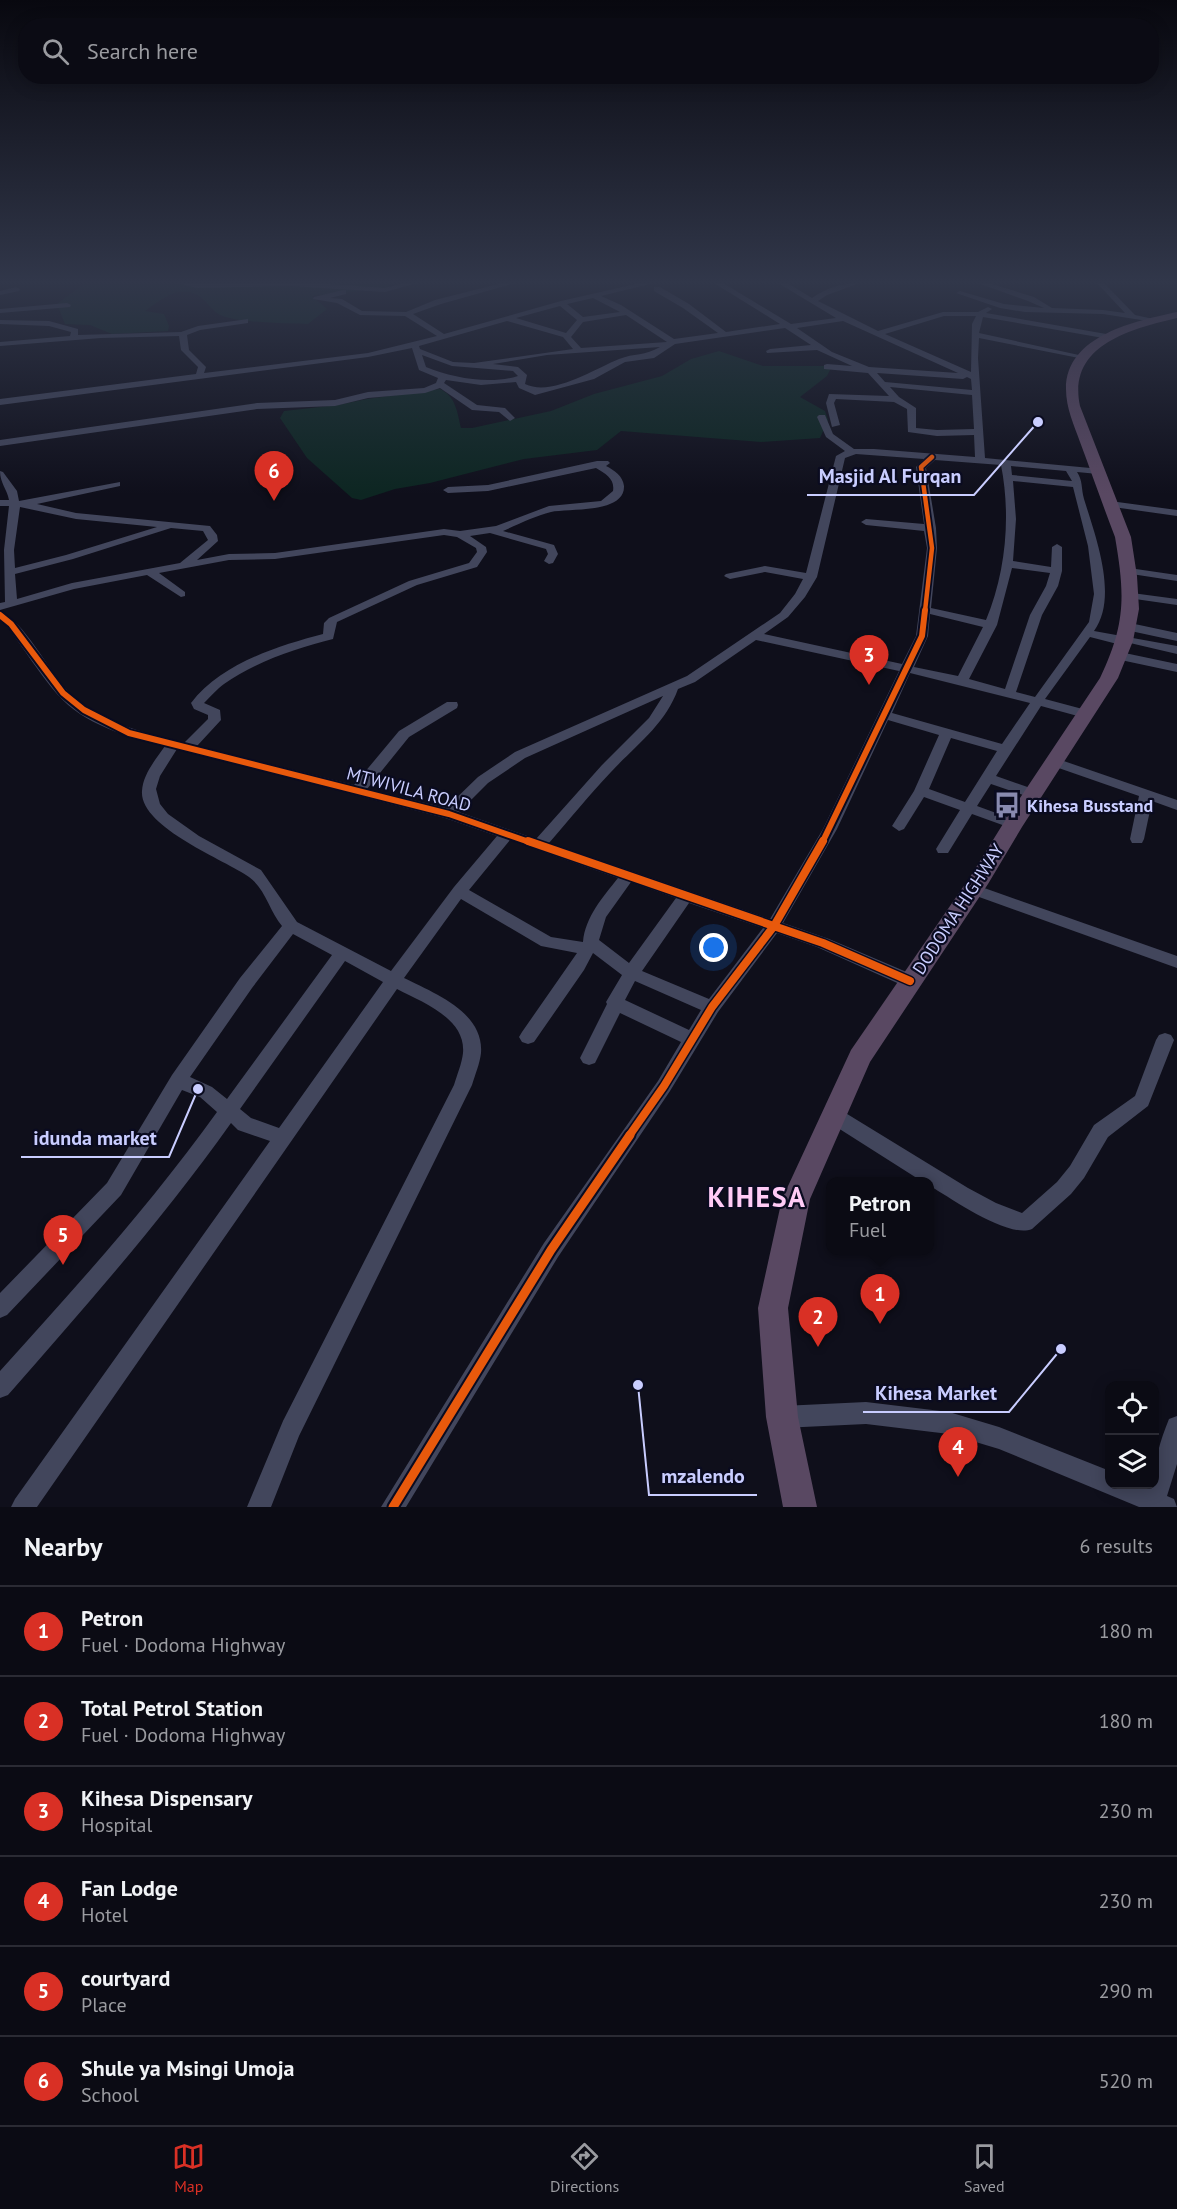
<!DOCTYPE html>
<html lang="en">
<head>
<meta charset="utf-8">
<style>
	body { margin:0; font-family:"PT Sans",sans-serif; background:#14141d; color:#f1f3f6 }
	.controls { position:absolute; right:18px; bottom:18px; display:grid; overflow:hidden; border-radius:12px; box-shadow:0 3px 15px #0003 }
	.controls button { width:54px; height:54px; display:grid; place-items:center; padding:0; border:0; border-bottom:2px solid #2b2b34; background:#0b0b14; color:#f1f3f6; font:30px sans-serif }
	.you { position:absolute; left:714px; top:948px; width:21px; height:21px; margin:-15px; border:4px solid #fff; border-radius:50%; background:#1a73e8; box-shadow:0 0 0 9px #1a73e833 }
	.badge { display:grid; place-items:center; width:39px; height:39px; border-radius:50%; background:#d93025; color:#fff; font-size:20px; font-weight:700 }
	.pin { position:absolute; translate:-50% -50px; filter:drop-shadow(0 2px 3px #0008) }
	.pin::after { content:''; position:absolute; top:32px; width:21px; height:18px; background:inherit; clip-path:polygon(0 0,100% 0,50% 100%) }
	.popup { position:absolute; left:826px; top:1177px; width:108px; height:78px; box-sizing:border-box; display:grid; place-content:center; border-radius:12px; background:#0b0b14; filter:drop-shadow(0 2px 4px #0005); font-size:20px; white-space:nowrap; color:#9a9ba0 }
	.popup b { font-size:22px; color:#f1f3f6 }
	.popup::after { content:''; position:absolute; left:50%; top:100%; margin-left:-12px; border:12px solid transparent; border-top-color:#0b0b14 }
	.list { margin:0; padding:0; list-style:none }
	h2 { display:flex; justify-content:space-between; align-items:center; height:78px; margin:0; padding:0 24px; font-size:26px }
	h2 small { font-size:20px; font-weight:400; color:#9a9ba0 }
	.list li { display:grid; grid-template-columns:39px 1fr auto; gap:18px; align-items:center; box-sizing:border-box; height:90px; padding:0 24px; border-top:2px solid #2b2b34 }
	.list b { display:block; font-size:22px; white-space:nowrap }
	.list p { margin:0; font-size:20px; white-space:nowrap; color:#9a9ba0 }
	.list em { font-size:20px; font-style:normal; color:#9a9ba0 }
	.icon { flex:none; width:33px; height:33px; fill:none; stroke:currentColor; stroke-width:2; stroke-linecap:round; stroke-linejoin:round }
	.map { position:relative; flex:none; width:1177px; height:1507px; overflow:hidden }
	.search { position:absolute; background:#0b0b14; box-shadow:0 3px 15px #0003; left:18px; right:18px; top:18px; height:66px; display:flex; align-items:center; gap:15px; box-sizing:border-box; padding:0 21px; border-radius:24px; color:#9a9ba0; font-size:22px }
	.sheet { height:618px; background:#0b0b14 }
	nav { display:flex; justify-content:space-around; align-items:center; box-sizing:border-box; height:84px; border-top:2px solid #2b2b34; background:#0b0b14; font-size:16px; color:#9a9ba0 }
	nav a { display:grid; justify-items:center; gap:3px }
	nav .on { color:#d93025 }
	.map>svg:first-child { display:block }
	.green { fill:#0d2622 }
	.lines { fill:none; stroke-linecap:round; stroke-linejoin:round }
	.minor { fill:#42465c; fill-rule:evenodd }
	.highway { fill:#594862; fill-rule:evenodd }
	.cycleway-far3-casing { stroke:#0a0b20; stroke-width:8 }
	.cycleway-far2-casing { stroke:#0a0b20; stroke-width:10 }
	.cycleway-far1-casing { stroke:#0a0b20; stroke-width:11 }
	.cycleway-casing { stroke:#0a0b20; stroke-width:13 }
	.cycleway-far3 { stroke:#e8590c; stroke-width:4.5 }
	.cycleway-far2 { stroke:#e8590c; stroke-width:6 }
	.cycleway-far1 { stroke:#e8590c; stroke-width:8 }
	.cycleway { stroke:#e8590c; stroke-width:9 }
	.labels { text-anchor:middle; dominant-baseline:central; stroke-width:4.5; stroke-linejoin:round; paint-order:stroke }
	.street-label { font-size:18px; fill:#c9cdff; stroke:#0a0b20 }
	.poi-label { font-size:18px; font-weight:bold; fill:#c9cdff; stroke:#0a0b20; text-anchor:start }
	.near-district-label { font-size:28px; font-weight:bold; letter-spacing:1.5px; fill:#ffcbf6; stroke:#0a0b20 }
	.leader { fill:none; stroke:#c9cdff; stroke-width:2 }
	.callout-dot { fill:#c9cdff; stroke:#0a0b20; stroke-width:2 }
	.callout-label { font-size:20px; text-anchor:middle; font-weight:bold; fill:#c9cdff; stroke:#0a0b20; stroke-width:4.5; stroke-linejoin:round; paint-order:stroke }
</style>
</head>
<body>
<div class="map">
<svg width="1177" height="1507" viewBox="0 0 1177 1507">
	<rect width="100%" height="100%" fill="#0f0f1b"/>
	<path class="green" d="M85 283H393L387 288 312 296 327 309 308 324C288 323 237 323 220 315 211 310 205 298 195 294 178 285 158 302 145 311L164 314 169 326 168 331 112 334 90 325 65 324 59 309 54 306Z
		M719 351 763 366H832L827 376 800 397 825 411 828 420 820 438 761 442 621 431 597 450 524 459 430 483 395 489 361 500 352 498 307 458 280 418 284 411 338 405 367 399 440 389C456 397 457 411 461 428H472L551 411 594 394 662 376 691 359Z"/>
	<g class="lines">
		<path class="minor" d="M176 283H314L385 288 404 283H417L385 292 291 286 197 288Z
			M502 283H515L441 304 413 314 444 334 561 301 640 283H654L601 296 621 305 674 339 718 333 683 308 654 291V287H660L689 304 726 332 780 324 714 283H723L791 324 836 318 778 283H787L812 298C826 288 843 283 860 283L827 295 818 301 878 331 943 312H978L988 307 992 309 986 313 1112 335V339H1109L983 317 979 333 1088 357 1084 359 979 338 978 358 985 458 1101 469V473L1098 474 1077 472C1083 481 1081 488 1084 499 1095 535 1119 597 1094 631L1177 646V654L1130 643 1125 646 1090 637 1045 699 1090 711 1091 714 1085 718 1041 706 996 776 1039 791 1041 794 1039 797H1029L991 784 977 806 1018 821 1020 824 1018 827H1008L972 814 948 853H938L936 849 960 810 924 797 904 829 899 831 892 826 914 791 939 735 888 720 837 829 783 923 829 939 916 976 918 981 916 986 910 987 904 986 817 947 777 933 718 1012 670 1091 558 1257 406 1507H381L544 1243 658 1081 681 1042 620 1013 595 1063 589 1065 583 1063 580 1058 607 1004 606 1002 622 975 593 953 584 970 534 1042 528 1044 522 1042 519 1037 522 1032 577 953 541 946 461 899 404 978C434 993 484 1012 481 1053 480 1063 475 1075 472 1085L299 1436 271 1507H247L283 1421 454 1085C457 1075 462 1063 463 1053 466 1018 422 1002 397 989L37 1507H11L15 1499 270 1141 238 1130 231 1123C163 1219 85 1307 8 1395L0 1398V1371C76 1287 151 1204 217 1112L200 1097 182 1090 121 1195 7 1315 0 1318V1293L107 1183 172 1075 240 978 282 926C270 912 265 888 249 877 225 860 139 827 142 791 143 774 156 759 165 746 128 737 84 725 57 694 39 673 24 649 7 626L0 621V612C22 618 50 673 68 691 100 722 143 733 184 743L208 719V715L194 709 191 703C221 664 277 646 323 634L324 623 329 618 409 581 469 563 477 552 476 548 457 537 444 535 275 559 229 560 159 573 185 592V596L181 597 147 575 74 589 0 610V603L5 602 4 550 9 506H0V500H9C7 489 0 483 0 471L3 472 17 491 19 501 120 482V486L37 504 76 513 210 526 217 535 218 541 197 560 229 554 275 553 444 529 460 531 496 526 549 506 601 501 613 491C615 479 606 474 596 468L488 491 448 493 443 490 448 487 488 485 597 461H608L610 463 606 466C614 470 623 476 624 486 625 514 568 508 551 512 535 516 519 524 503 531L554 545 558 554 553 563 549 564 544 561 548 554 546 549 490 533 470 536 486 547 487 552 477 567 417 585 337 622 333 639C297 648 255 662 224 684 217 689 210 697 204 703L220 710 221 720 197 746 354 785 399 731 447 702H457L458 705 457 708 409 737 367 789 446 808 478 777 515 752 687 676 780 613 795 594 803 579 765 572 730 579 724 576 726 574 765 566 806 573 836 456 845 451 826 437 817 417 819 415H825L833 434 854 449H874L975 457 974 435 937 436 908 432 907 409 894 402 836 399 834 403 840 425 832 427 826 403 829 394 889 396 868 373 824 369V365L827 364 852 366 817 350 767 353 766 351 770 349 811 345 785 328 675 344 654 358 625 362 594 379 535 395 519 388 516 382 481 385 446 380 444 383 477 405 505 408 515 418 510 421 499 412 472 410 440 388 425 393 368 398 335 406 257 409 0 446V440L257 403 335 400 368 392 424 388 436 383 438 378 419 370 412 348 368 357 0 405V399L196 374 198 367 181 350 179 336 101 338 0 346V342L70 336 71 332 49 326 0 324V320L49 321 78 329V335L181 332 198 326 248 319V323L200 330 187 335 189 350 206 367 204 373 368 353 437 336 405 316 360 315 337 303 313 299 314 297 343 290H346V294L330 298 342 299 362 311 406 312 435 300ZM593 298 620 312 583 317 567 304ZM560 306 577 320 566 333 516 318ZM626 315 667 342 581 348 571 337 583 322ZM944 316H976L972 324 971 372 885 334ZM507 321 563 337 573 349 474 363 453 362 420 349 419 346ZM843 321 958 373 869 367 832 352 797 328ZM660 347C645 356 634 353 619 359 594 369 552 397 525 384L527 375 518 367 493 364 547 355ZM422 355 452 366 513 371 518 376C490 385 453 378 426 367ZM877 373 963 379 967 377 971 379 972 390 885 382ZM890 387 972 395 974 429 937 430 916 428V408L899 397ZM856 454 924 459 916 467 924 524 866 519 861 522 866 525 924 531 927 548 916 636 902 664 764 634 788 617 805 597 817 577 845 458ZM935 460 1001 465C1011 516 1006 572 986 620L931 608 937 548 936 528 926 468ZM1011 466 1066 471 1072 481 1012 475ZM1013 481 1073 487 1088 546 1094 594 1089 622 1035 697 1016 692 1042 615 1058 586 1062 571V547L1057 544 1052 547 1051 567 1013 561 1016 519ZM20 507 76 519 157 527 66 555 15 568 14 550ZM171 528 203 531 208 540 180 563 72 583 17 599 15 574 73 559ZM1012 568 1050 573 1046 586 1030 615 1005 689 969 679 997 625ZM930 614 983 627 958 676 914 667 928 636ZM756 640 899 671 823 829 770 919 549 843C570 819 589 795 611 772 635 746 665 725 678 689L695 682ZM910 673 1030 703 1002 744 892 713ZM663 696 649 718 602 765 536 839 459 812 488 783 525 758ZM951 738 997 751 965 802 929 789ZM177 749 445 818 497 836 454 887 391 971 297 922 261 870 199 836 168 814 160 804 156 789 160 776ZM510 840 618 878C603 897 585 917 583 942L551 937 469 890ZM631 882 676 898 629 963 599 940 606 917ZM689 903 763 928 709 999 642 971ZM293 934 332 955 227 1099 212 1087 190 1077 252 988ZM345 961 383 982 279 1128 251 1118 240 1109ZM635 981 701 1010 689 1030 625 1000Z
			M978 283H989L1034 297 1052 308 1103 310 1125 313 1097 283H1104L1135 315 1158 320 1154 322 1103 314 1025 312 1000 308 956 293 960 291 1004 304 1044 308 1028 301Z
			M16 287 20 289 19 291 0 295V291Z
			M67 303 71 305 70 307 0 313V309Z
			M1110 501 1177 510V516L1106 506V502Z
			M1129 568 1177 575V581L1125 573 1123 571Z
			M1132 593 1177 599V605L1128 598 1126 596Z
			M1130 623 1177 633V641L1126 630 1124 627 1126 624Z
			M1120 652 1177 664V672L1116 659 1114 656Z
			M1055 758 1177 800V810L1152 801 1144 839 1142 843H1132L1130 839 1139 796 1050 765 1048 762Z
			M973 884 1177 956V968L968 893 965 889 968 885Z
			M1165 1033 1171 1035 1174 1040 1148 1106 1108 1137 1084 1178 1071 1194 1032 1229C1008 1239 951 1198 930 1186V1182H923L827 1121 824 1115 827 1109 833 1107 839 1109 968 1188 996 1203 1022 1213 1057 1182 1070 1166 1094 1125 1135 1096 1156 1040 1159 1035Z
			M866 1402 949 1412 999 1427 1110 1471V1484H1141L1147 1487V1484H1154C1154 1461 1160 1441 1169 1419L1177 1416V1464L1167 1496 1174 1499 1177 1507H1139L999 1449 949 1434 866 1424 782 1428 774 1425 771 1417 774 1409 782 1406Z"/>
		<path class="highway" d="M1177 312V318C1131 329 1067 345 1080 406L1131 537 1137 576 1139 609 1133 641 1118 678 1022 827 988 884 870 1062 810 1199 788 1308 798 1417 817 1507H783L766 1417 758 1308 782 1199 851 1050 972 874 1006 819 1100 678C1126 624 1125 595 1115 537 1103 506 1092 474 1080 442 1074 425 1066 408 1066 389 1066 335 1136 321 1177 312Z"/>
		<g class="cycleway-far3-casing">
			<path id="cycleway-far3" d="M925 611 932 548 921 467 932 457"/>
		</g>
		<g class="cycleway-far2-casing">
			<path id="cycleway-far2" d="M0 615 11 624 63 693 84 710 129 733 449 814 532 843
				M822 843 922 636 925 610"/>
		</g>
		<g class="cycleway-far1-casing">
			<path id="cycleway-far1" d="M528 841 823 943 910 981
				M629 1136 664 1086 712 1007 774 926 823 841"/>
		</g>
		<g class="cycleway-casing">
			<path id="cycleway" d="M393 1507 551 1250 630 1135"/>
		</g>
		<use href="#cycleway-far3" class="cycleway-far3"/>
		<use href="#cycleway-far2" class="cycleway-far2"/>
		<use href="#cycleway-far1" class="cycleway-far1"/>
		<use href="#cycleway" class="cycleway"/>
	</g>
	<linearGradient id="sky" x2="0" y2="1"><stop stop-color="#08080f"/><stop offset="0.57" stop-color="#31374a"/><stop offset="1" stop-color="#31374a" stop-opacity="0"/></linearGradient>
	<rect width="1177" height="494" fill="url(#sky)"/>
	<defs>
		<g id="bus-bare" transform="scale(2.07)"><path d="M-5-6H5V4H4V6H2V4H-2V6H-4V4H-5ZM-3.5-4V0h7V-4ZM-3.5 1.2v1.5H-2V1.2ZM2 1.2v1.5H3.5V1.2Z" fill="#888aaf" stroke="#0a0b20" stroke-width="2.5" paint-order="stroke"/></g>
	</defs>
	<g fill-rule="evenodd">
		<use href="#bus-bare" x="1007" y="805"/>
	</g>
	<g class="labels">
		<g class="street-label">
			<text transform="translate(409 789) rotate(15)">MTWIVILA ROAD</text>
			<text transform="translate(958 909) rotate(-57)">DODOMA HIGHWAY</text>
		</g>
		<g class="poi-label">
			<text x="1027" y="805">Kihesa Busstand</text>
		</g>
		<g class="near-district-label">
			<text x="757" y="1196">KIHESA</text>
		</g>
	</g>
	<path class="leader" d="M1038 422L974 495H807M198 1089L169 1157H21M1061 1349L1009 1412H863M638 1385L649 1495H757"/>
	<g class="callout-dot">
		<circle cx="1038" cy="422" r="6"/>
		<circle cx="198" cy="1089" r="6"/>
		<circle cx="1061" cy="1349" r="6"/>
		<circle cx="638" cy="1385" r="6"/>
	</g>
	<g class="callout-label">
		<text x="890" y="483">Masjid Al Furqan</text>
		<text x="95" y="1145">idunda market</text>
		<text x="936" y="1400">Kihesa Market</text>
		<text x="703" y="1483">mzalendo</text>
	</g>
</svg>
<div class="controls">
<button><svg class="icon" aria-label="locate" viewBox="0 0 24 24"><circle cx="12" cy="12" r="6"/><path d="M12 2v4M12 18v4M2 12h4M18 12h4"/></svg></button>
<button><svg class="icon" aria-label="layers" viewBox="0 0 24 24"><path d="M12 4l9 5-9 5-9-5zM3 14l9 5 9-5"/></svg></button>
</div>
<div class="you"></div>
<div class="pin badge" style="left:880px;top:1324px">1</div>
<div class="popup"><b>Petron</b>Fuel</div>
<div class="pin badge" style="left:818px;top:1347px">2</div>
<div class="pin badge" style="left:869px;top:685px">3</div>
<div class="pin badge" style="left:958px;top:1477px">4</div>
<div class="pin badge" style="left:63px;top:1265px">5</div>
<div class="pin badge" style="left:274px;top:501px">6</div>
<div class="search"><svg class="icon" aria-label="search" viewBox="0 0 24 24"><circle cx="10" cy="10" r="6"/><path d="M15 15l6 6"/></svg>Search here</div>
</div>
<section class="sheet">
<h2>Nearby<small>6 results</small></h2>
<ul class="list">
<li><span class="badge">1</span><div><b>Petron</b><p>Fuel · Dodoma Highway</p></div><em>180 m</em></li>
<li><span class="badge">2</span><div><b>Total Petrol Station</b><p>Fuel · Dodoma Highway</p></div><em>180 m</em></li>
<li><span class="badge">3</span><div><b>Kihesa Dispensary</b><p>Hospital</p></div><em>230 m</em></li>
<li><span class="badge">4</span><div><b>Fan Lodge</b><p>Hotel</p></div><em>230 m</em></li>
<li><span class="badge">5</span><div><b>courtyard</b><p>Place</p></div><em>290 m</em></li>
<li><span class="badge">6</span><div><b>Shule ya Msingi Umoja</b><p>School</p></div><em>520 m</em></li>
</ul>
</section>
<nav>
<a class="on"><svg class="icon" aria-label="map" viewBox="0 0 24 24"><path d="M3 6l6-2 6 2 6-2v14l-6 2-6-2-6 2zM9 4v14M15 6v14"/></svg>Map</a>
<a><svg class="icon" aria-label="directions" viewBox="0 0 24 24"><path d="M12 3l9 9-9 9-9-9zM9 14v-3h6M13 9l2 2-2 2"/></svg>Directions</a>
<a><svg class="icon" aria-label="saved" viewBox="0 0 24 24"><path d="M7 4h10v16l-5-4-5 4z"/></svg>Saved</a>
</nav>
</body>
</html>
